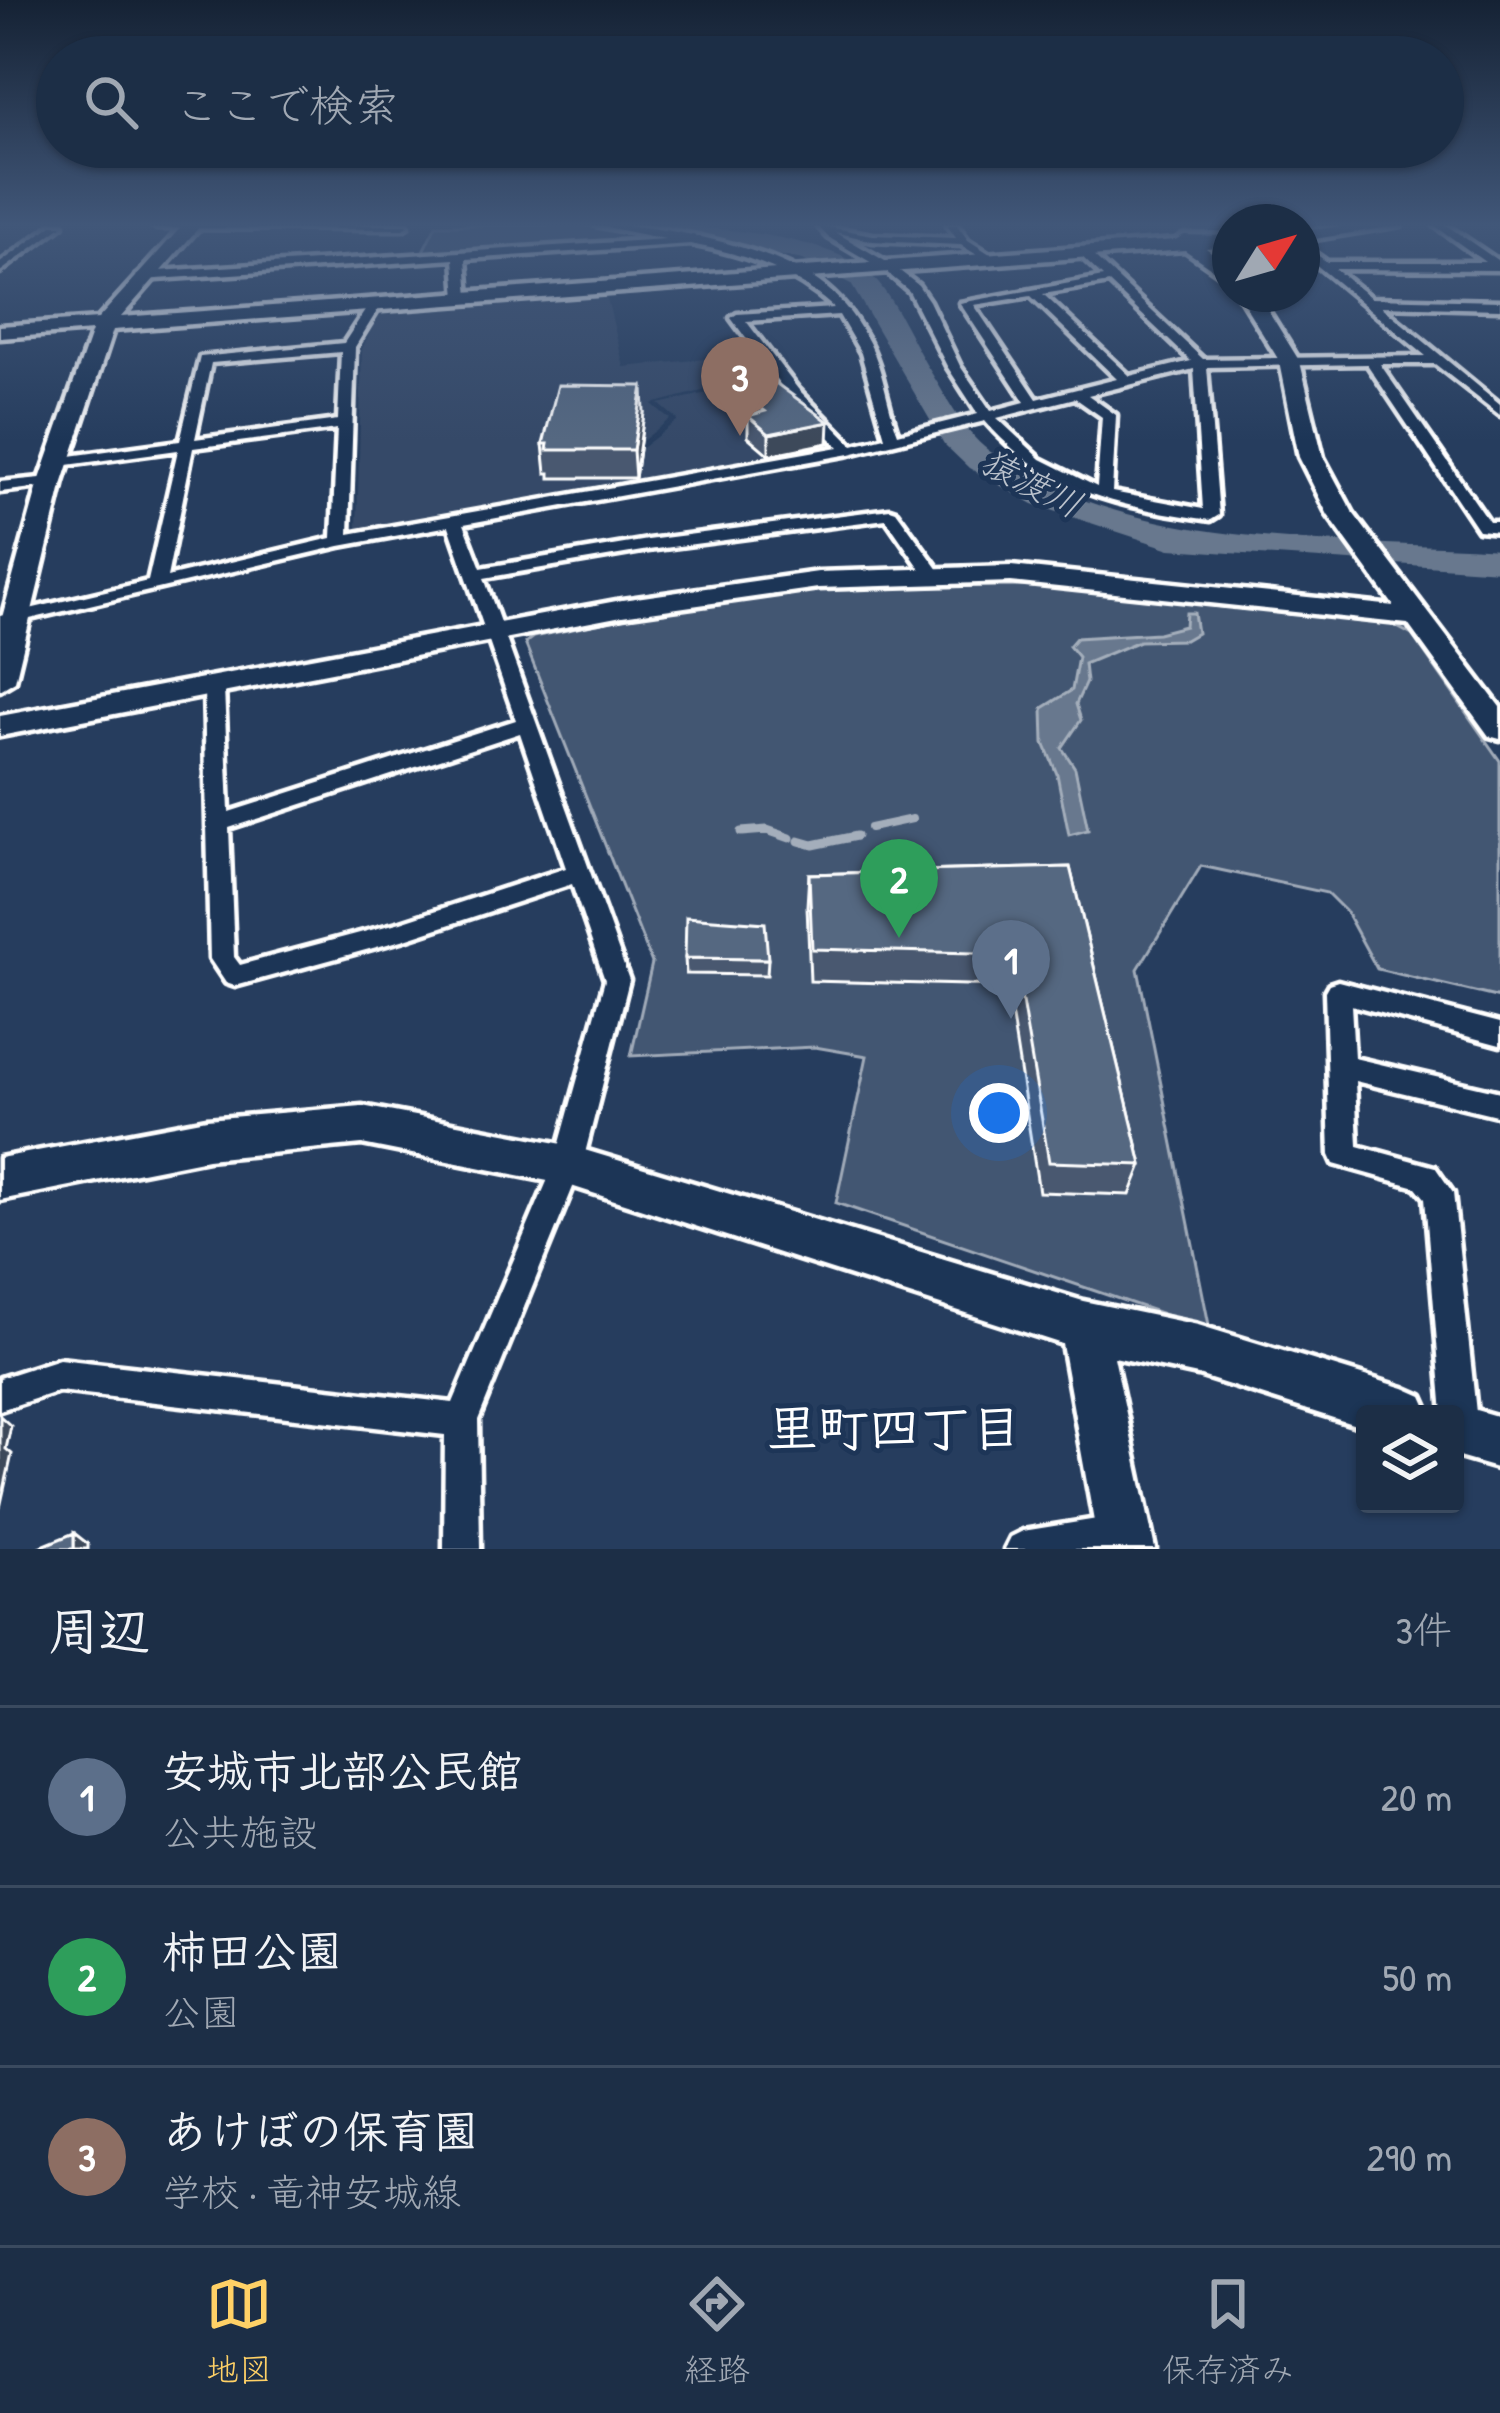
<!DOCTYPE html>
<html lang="ja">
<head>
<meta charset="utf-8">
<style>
	body { margin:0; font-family:"Patrick Hand","Klee One",sans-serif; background:#25364d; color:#f1f3f6 }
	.controls { position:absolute; right:36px; bottom:36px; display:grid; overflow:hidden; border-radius:12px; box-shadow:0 3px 9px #0004 }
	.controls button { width:108px; height:108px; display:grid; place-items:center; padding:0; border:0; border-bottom:3px solid #3a4a5f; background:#1c2e46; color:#f1f3f6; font:60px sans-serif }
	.compass { position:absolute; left:1212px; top:204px; width:108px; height:108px; border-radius:50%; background:#1c2e46; box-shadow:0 3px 9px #0004; rotate:53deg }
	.you { position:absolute; left:999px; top:1113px; width:42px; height:42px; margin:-30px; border:9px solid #fff; border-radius:50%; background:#1a73e8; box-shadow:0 0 0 18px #1a73e833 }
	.badge { display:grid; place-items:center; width:78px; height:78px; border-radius:50%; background:#ffd166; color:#fff; font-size:39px; font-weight:700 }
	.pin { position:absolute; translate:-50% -99px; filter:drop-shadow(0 3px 6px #0008) }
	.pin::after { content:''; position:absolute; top:63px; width:42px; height:36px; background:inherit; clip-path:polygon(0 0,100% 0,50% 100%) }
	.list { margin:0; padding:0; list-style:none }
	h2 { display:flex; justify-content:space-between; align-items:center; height:156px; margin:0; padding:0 48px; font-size:51px }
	h2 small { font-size:39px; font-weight:400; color:#a0a8b3 }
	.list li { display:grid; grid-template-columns:78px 1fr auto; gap:36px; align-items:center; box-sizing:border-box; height:180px; padding:0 48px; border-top:3px solid #3a4a5f }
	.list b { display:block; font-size:45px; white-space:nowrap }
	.list p { margin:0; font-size:39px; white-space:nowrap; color:#a0a8b3 }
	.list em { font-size:39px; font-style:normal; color:#a0a8b3 }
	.icon { flex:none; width:66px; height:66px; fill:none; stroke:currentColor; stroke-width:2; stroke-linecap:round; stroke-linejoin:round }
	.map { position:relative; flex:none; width:1500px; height:1549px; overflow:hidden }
	.search { position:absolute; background:#1c2e46; box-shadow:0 3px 9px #0004; left:36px; right:36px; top:36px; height:132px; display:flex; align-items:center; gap:30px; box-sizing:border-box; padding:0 42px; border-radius:66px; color:#a0a8b3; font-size:45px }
	.sheet { height:696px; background:#1c2e46 }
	nav { display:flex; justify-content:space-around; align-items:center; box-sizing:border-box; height:168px; border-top:3px solid #3a4a5f; background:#1c2e46; font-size:33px; color:#a0a8b3 }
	nav a { display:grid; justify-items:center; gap:6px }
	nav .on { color:#ffd166 }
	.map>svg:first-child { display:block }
	.built { fill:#344a68 }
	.green { fill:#425672; stroke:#a0aab8; stroke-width:3 }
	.water { fill:#67788e; stroke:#a4aebb; stroke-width:3 }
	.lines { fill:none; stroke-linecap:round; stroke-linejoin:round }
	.stream-far1 { stroke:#a4aebb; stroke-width:8 }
	.stream { stroke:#a4aebb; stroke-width:9 }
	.river { fill:#67788e; fill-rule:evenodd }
	.street-casing { stroke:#fff; stroke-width:9 }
	.secondary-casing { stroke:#fff; stroke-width:9 }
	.street { fill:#1d3557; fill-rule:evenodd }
	.secondary { fill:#1d3557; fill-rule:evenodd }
	.wall { fill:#49596f; stroke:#fff; stroke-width:3 }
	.shaded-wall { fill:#3c485a; stroke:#fff; stroke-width:3 }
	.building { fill:#556781; stroke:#fff; stroke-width:3 }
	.labels { text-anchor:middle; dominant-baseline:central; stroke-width:10; stroke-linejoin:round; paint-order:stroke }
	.far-water-label { font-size:36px; font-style:italic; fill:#bbc2cc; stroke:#1d3557 }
	.near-neighbourhood-label { font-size:51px; font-weight:bold; fill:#fff; stroke:#1d3557 }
</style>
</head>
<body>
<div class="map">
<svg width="1500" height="1549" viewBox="0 0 1500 1549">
	<rect width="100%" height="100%" fill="#263d5e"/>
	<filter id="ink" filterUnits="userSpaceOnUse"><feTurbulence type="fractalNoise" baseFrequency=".00833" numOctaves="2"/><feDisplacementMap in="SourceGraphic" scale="24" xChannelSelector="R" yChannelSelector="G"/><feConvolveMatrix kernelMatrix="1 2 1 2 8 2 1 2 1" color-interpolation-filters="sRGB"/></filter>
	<g filter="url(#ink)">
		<path class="built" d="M606 294 624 367 715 358 744 380 652 404 670 419 622 457 626 480 357 529 362 349 381 309Z
			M769 379 833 448 635 480 630 457 678 420 659 404Z"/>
		<path class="green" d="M436 225H582L654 240 420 257Z
			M1073 586 1384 620 1412 635 1500 761V998L1377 969 1346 912 1327 893 1201 866 1138 969 1210 1330 836 1203 867 1056 815 1047 631 1056 652 963 525 643 533 637 691 605 825 587Z"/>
		<path class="water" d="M1186 613H1194L1197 633 1185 640 1139 641 1084 664 1086 682 1076 704 1081 720 1062 748 1075 768 1088 830 1069 835 1057 774 1044 743 1043 708 1072 690 1078 657 1069 646 1076 638 1158 633 1185 626Z"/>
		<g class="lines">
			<path class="stream-far1" d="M870 828 912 819
				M760 831H768"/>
			<path class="stream" d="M741 832 767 830 790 838
				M799 841 813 845 856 836"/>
			<path class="river" d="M652 225C705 225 832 236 871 275 895 299 911 340 929 369 948 399 964 435 995 455 1140 553 1333 538 1500 549V571L1170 549 1033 504 969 468 944 444 851 284 803 260 663 232Z"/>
			<g class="street-casing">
				<path id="street" d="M52 225H63L0 272V263Z
					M152 225H407L408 226 403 229 157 228Z
					M596 225C654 222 771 247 819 282 840 297 853 315 866 337 883 366 886 402 898 434L978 414 947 366 909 291 884 270 828 237 817 225 873 235 956 238 947 225H957L968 240 998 259V263H990L961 245 873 241 835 232 892 265 918 285 929 301 960 366 991 411 1025 402 960 303 1103 277 1079 254V250H1087L1203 359 1426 356 1302 253V244L1327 262H1485L1434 225H1446L1500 262V270L1335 269 1371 298 1500 301V309L1381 306 1500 404V415L1435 364H1380L1489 522H1500V532L1478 530 1367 364 1207 367 1219 515 1211 520C1120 507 1048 493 985 421L850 454 464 524 481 568 648 540 890 509 896 511 942 574 933 579 927 578 886 519 648 550 484 578 629 980 582 1165 478 1420 480 1549H444L445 1435 59 1391 0 1410V1378L59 1359 453 1403 554 1165 605 980 572 884 402 940 235 986 226 983 210 959 204 688 214 682 224 688 229 812 516 720 449 526 340 546 0 626V616L148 581 178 450 60 466 52 461 55 458 180 441 200 357 344 343 372 300 376 299 382 303 355 347 349 534 839 447 788 395 731 318 737 314 834 308C792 270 745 254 690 244L466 259 469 297 463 301 457 297 454 259 142 280 136 276 142 272 665 239ZM1109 283 1191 361 1130 376 1043 294ZM1031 296 1117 379 1037 399 974 305ZM839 315 861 353 885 437 853 445 798 389 746 321ZM341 352 338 420 195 439 211 363ZM1194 369 1203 509 1112 492 1116 415 1088 395ZM1075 398 1102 417 1097 487 1041 459 997 418ZM337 429 332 538 167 577 193 448ZM520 733 566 868 401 922 240 965 234 957 229 828Z
					M51 477 57 479V485L0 492V482Z
					M1338 981 1500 1023V1045L1351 1005 1354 1058 1500 1092V1116L1355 1081 1358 1146 1435 1167 1453 1193 1478 1432 1473 1444 1461 1449 1455 1446V1414H1443L1425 1198 1416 1187 1334 1164 1330 1155 1325 991 1329 984Z
					M1122 1515 1134 1521 1140 1533 1134 1545 1126 1549H1005L1011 1537 1023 1531Z"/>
			</g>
			<g class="secondary-casing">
				<path id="secondary" d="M183 225H201L121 317 1175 240 1184 235 1230 236V246L1206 248 1230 266V281L1185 250 113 330 63 482 15 681 0 690V625L39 482 92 331 0 338V326L98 319Z
					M1353 225H1401L1302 241V231Z
					M1238 294H1258L1300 362 1323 457 1353 513 1500 707V739L1489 736 1408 624 1011 582 818 588 622 616 0 736V716L622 600 818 572 1011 566 1394 606 1328 515 1299 457 1280 362Z
					M362 1106 568 1145 1083 1301 1198 1325 1404 1388 1422 1396 1430 1414H1365V1428L1198 1375 1114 1357 1155 1549H1099L1062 1344 568 1185 362 1144 207 1159 0 1200V1158L207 1119Z
					M1455 1404 1500 1417V1469L1455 1456V1414H1436Z"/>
			</g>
			<use href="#street" class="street"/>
			<use href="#secondary" class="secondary"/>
		</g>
		<path class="wall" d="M716 371 828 443 769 455 748 437V418L716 392Z
			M644 413 635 478H550V473H546L543 444Z
			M1070 867 1142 1165 1130 1195 1039 1192 1007 986 810 981 807 906 809 874Z
			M685 958 768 959 767 975 686 974Z"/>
		<path class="shaded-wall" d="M643 386 644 413 635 478 633 450Z
			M829 422 828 443 769 455V434Z
			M0 1416 11 1426 6 1449 12 1454 0 1508Z
			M74 1533 88 1544V1549H74Z"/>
		<path class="building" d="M748 363 829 422 769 434 748 416 765 411 716 371Z
			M558 385 643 386 633 450H547L548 444H543Z
			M1070 867 1142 1165 1049 1162 1014 954 812 949 809 874Z
			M686 917 765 923 768 959 685 958Z
			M74 1533V1549H35Z"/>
	</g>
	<linearGradient id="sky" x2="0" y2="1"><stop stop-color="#152234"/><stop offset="0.51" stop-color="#415779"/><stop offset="1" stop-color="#415779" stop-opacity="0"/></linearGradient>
	<rect width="1500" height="441" fill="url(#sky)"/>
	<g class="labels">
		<g class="far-water-label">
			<text transform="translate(1032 482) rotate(27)">猿渡川</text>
		</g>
		<g class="near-neighbourhood-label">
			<text x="894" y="1427">里町四丁目</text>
		</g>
	</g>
</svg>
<div class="controls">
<button><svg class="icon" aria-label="layers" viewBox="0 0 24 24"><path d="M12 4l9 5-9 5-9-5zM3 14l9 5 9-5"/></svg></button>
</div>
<svg class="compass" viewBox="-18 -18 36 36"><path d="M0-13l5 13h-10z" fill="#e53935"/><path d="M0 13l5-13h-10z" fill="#a0a8b3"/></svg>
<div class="you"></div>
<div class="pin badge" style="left:1011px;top:1019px;background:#5c6f8a">1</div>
<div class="pin badge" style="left:899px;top:938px;background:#2e9e5b">2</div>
<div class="pin badge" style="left:740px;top:436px;background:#8d6e63">3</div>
<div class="search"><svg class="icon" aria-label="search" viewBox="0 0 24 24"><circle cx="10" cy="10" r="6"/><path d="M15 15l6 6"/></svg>ここで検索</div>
</div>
<section class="sheet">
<h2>周辺<small>3件</small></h2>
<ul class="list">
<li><span class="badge" style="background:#5c6f8a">1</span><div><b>安城市北部公民館</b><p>公共施設</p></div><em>20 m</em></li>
<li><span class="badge" style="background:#2e9e5b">2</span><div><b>柿田公園</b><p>公園</p></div><em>50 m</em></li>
<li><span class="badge" style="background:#8d6e63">3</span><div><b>あけぼの保育園</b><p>学校 · 竜神安城線</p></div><em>290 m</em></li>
</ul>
</section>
<nav>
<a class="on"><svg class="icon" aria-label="map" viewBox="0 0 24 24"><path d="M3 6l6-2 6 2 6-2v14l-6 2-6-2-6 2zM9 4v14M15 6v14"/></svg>地図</a>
<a><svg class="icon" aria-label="directions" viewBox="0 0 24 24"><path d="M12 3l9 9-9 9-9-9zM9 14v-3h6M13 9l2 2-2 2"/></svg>経路</a>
<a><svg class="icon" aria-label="saved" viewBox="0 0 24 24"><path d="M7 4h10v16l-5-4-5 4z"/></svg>保存済み</a>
</nav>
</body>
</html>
